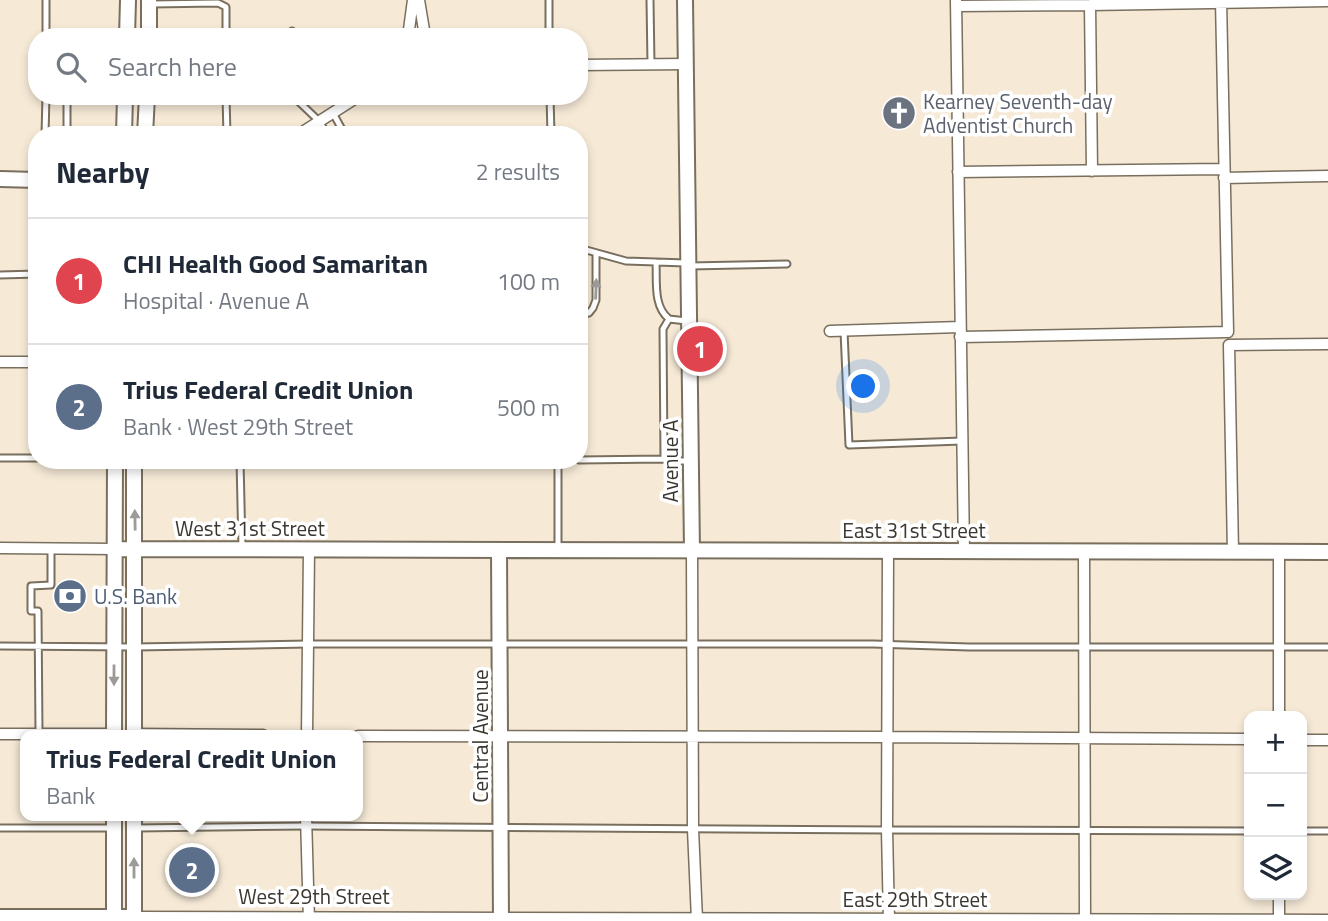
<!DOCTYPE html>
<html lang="en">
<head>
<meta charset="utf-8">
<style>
	body { margin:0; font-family:"Titillium Web",sans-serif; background:#f6f6f7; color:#1f2937 }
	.controls { position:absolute; right:21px; bottom:21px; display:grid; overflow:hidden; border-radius:14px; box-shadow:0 4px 10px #0003 }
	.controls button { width:63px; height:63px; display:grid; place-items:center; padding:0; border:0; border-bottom:2px solid #e0e1e3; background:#fff; color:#1f2937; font:35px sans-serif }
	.you { position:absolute; left:864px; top:387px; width:24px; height:24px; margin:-18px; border:5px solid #fff; border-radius:50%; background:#1a73e8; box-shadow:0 0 0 10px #1a73e833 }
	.badge { display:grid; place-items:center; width:46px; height:46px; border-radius:50%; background:#448b94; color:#fff; font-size:23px; font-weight:700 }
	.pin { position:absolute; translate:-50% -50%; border:4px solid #fff; box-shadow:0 2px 7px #0006 }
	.popup { position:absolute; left:20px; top:730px; width:343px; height:91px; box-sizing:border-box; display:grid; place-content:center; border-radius:14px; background:#fff; filter:drop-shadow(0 2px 5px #0005); font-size:23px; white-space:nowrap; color:#747a83 }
	.popup b { font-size:26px; color:#1f2937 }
	.popup::after { content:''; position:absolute; left:50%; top:100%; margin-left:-14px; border:14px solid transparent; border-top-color:#fff }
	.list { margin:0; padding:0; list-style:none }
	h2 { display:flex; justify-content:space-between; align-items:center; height:91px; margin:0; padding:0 28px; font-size:30px }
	h2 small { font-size:23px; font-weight:400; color:#747a83 }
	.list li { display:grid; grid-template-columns:46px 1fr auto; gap:21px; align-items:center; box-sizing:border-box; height:126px; padding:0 28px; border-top:2px solid #e0e1e3 }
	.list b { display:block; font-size:26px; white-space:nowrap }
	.list p { margin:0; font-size:23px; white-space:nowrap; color:#747a83 }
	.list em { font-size:23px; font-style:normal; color:#747a83 }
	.icon { flex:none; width:38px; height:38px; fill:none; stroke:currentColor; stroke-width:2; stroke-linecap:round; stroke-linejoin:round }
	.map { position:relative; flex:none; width:1328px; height:921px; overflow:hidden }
	.search { position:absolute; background:#fff; box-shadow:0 4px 10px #0003; left:28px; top:28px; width:560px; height:77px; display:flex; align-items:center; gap:18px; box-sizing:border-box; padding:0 24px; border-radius:28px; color:#747a83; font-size:26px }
	.panel { position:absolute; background:#fff; box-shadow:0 4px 10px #0003; left:28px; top:126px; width:560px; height:343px; border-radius:28px }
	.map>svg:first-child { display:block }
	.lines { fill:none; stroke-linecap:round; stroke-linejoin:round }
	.lane-casing { stroke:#796f5e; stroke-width:9 }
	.street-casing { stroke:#796f5e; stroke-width:13 }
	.secondary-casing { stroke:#796f5e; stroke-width:18 }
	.lane { stroke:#fff; stroke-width:5 }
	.street { stroke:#fff; stroke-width:10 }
	.secondary { stroke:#fff; stroke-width:14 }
	.oneway { fill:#9d9b98 }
	.labels { text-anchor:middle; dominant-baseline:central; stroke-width:7; stroke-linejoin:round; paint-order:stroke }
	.worship-label { font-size:21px; fill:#5b616d; stroke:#fff; text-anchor:start }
	.street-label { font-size:21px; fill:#3b3730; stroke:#fff }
	.service-label { font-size:21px; fill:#4e5e75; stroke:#fff; text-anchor:start }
</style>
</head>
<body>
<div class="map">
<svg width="1328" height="921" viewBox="0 0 1328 921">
	<rect width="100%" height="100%" fill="#f6ead7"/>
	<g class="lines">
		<g class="lane-casing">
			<path id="lane" d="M46 0V37
				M549 0V37
				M650 0 651 64
				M151 4 218 3 226 7V37
				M292 31V37
				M226 96 227 135
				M295 96 296 99 320 122 327 135
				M550 96 551 135
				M333 113 345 135
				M45 135 46 96
				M67 135V96
				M579 248 626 261 686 263
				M656 262C657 282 653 306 669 319
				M689 266 787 264
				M0 275 37 274
				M579 315 589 313 593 308 596 300V253
				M687 321 669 319 663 329 664 459 681 461H691
				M844 331 849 445 962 441
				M0 458H37
				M240 460 242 548
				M558 460V548
				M579 460 664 459
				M0 646 135 647 308 644H873L969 647H1328
				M39 733 38 611H31V586L51 585V549
				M0 828H111
				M136 828 306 826 887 830 1249 831
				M1302 831H1328"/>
		</g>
		<g class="street-casing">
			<path id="street" d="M419 0 424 30 426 37
				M956 0 964 551
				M1090 5 1092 171
				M956 6 1090 5 1328 1
				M408 37 413 0
				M579 65 686 64
				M298 135 359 96
				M958 172 1224 169
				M1224 178 1328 176
				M830 331 960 327
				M960 337 1228 332 1221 0
				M0 362H37
				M0 548 115 549
				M692 551 693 829 697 920
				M888 551 887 830 889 921
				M1084 552 1085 921
				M1233 552 1229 345 1328 344
				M1279 716V552
				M0 734H114
				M134 734 263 735
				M307 735 309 550
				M358 736 887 737 1249 739
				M1302 740H1328
				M306 816 309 921
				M1279 895V921
				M134 917 1328 920"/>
		</g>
		<g class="secondary-casing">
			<path id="secondary" d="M685 0 692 551
				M127 37 128 0
				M149 37V0
				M124 135 125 96
				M145 135 147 96
				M0 179 37 180
				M134 460V735
				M115 549 1328 552
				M499 550 501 921
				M114 735 115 460
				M0 917H134
				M114 921V816
				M134 921V816"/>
		</g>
		<use href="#lane" class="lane"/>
		<use href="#street" class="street"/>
		<use href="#secondary" class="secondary"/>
	</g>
	<defs><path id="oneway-solid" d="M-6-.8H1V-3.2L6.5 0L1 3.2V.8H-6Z" transform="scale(1.75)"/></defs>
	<g class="oneway">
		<use href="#oneway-solid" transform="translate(596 289) rotate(-88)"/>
		<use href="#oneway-solid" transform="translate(135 520) rotate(-91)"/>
		<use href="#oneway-solid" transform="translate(114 675) rotate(90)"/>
		<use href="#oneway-solid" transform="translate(134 868) rotate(-90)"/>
	</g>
	<defs>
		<g id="church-disc" transform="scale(1.75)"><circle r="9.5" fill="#6b7280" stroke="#fff"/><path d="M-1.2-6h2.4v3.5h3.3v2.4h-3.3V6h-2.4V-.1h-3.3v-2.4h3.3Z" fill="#fff"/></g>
		<g id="bank-disc" transform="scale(1.75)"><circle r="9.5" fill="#5c6f8a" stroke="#fff"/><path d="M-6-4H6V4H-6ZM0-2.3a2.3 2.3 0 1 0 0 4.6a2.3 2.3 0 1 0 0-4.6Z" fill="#fff"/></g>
	</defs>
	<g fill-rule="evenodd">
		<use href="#church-disc" x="899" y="113"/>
		<use href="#bank-disc" x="70" y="596"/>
	</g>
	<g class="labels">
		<g class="worship-label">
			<text x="923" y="101">Kearney Seventh-day<tspan x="923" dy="24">Adventist Church</tspan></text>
		</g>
		<g class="street-label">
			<text transform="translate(670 461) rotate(-90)">Avenue A</text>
			<text x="250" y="528">West 31st Street</text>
			<text x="914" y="530">East 31st Street</text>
			<text transform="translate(480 736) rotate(-90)">Central Avenue</text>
			<text x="314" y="896">West 29th Street</text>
			<text x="915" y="899">East 29th Street</text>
		</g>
		<g class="service-label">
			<text x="94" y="596">U.S. Bank</text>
		</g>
	</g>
</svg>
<div class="controls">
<button>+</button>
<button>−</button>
<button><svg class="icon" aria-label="layers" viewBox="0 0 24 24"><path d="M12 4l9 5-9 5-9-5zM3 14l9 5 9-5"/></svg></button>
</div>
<div class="you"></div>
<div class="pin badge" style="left:700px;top:349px;background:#e0444e">1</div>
<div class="pin badge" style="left:192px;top:870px;background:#5c6f8a">2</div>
<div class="popup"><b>Trius Federal Credit Union</b>Bank</div>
<div class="search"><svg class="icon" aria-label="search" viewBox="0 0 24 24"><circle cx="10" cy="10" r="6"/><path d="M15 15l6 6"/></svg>Search here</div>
<section class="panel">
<h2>Nearby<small>2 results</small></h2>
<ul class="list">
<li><span class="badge" style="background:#e0444e">1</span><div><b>CHI Health Good Samaritan</b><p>Hospital · Avenue A</p></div><em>100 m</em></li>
<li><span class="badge" style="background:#5c6f8a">2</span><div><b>Trius Federal Credit Union</b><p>Bank · West 29th Street</p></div><em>500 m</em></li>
</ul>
</section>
</div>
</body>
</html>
